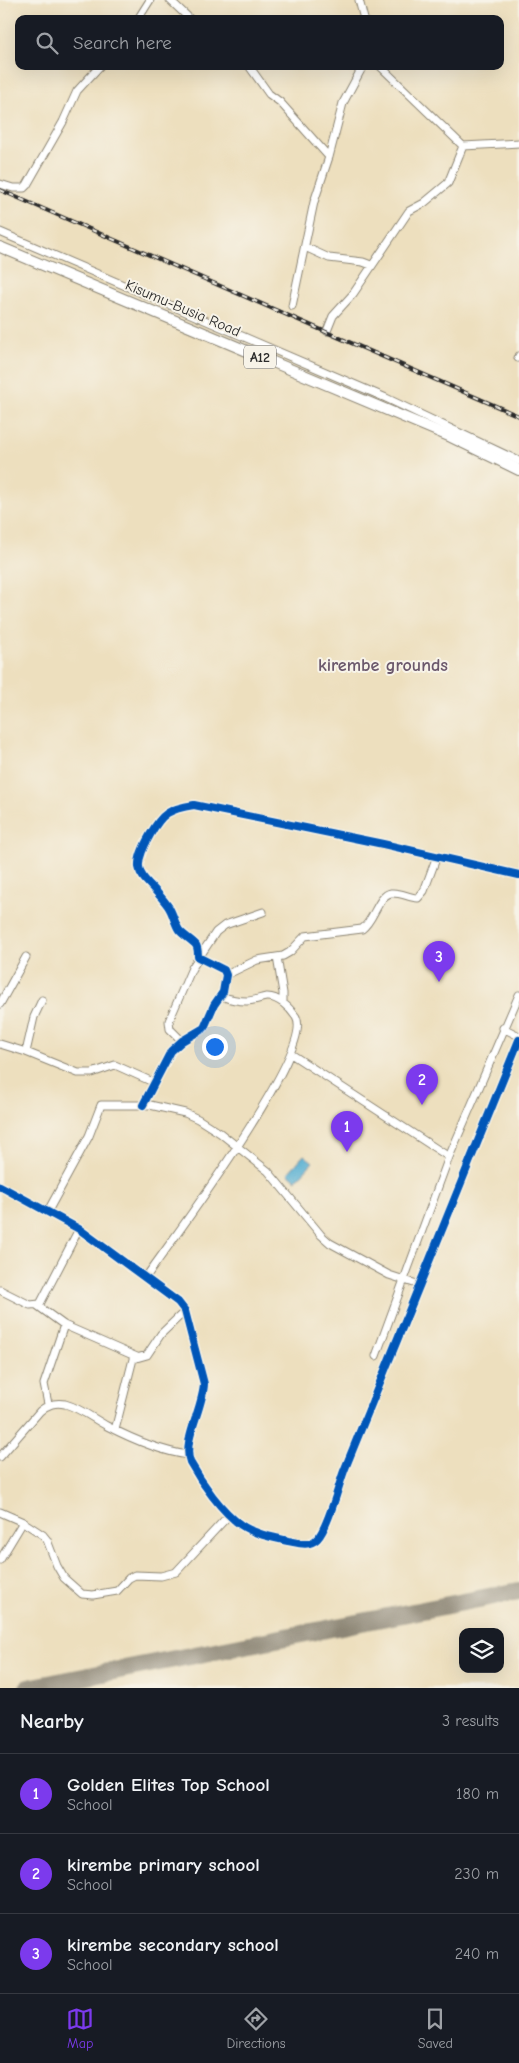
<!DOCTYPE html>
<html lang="en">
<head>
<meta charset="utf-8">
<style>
	body { margin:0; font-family:"Comic Neue",sans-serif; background:#20242c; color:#f1f3f6 }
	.controls { position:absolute; right:15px; bottom:15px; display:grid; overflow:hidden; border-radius:10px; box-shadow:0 5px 20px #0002 }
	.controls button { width:45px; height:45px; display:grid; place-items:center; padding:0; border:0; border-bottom:1px solid #363941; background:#171b24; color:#f1f3f6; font:25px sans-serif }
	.you { position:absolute; left:214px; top:1046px; width:18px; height:18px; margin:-12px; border:4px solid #fff; border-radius:50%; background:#1a73e8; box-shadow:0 0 0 8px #1a73e833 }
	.badge { display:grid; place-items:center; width:32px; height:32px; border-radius:50%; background:#7c3aed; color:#fff; font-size:16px; font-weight:700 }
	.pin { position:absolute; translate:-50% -41px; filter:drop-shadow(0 1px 2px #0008) }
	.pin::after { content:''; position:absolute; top:26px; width:18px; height:15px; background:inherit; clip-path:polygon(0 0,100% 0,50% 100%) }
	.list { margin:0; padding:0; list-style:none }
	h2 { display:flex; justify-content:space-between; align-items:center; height:65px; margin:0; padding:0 20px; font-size:21px }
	h2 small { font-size:16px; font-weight:400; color:#9ea1a6 }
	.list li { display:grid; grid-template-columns:32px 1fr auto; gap:15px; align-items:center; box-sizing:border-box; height:80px; padding:0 20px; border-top:1px solid #363941 }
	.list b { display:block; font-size:19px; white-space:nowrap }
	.list p { margin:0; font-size:16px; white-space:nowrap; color:#9ea1a6 }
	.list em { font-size:16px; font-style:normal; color:#9ea1a6 }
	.icon { flex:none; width:28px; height:28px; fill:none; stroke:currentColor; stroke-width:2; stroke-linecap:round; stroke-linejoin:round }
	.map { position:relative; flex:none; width:519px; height:1688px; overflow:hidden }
	.search { position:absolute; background:#171b24; box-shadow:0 5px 20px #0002; left:15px; right:15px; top:15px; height:55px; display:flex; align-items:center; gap:12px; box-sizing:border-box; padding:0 18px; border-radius:10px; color:#9ea1a6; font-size:19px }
	.sheet { height:305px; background:#171b24 }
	nav { display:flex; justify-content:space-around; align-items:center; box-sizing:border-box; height:70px; border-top:1px solid #363941; background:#171b24; font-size:14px; color:#9ea1a6 }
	nav a { display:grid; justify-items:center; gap:2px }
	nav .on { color:#7c3aed }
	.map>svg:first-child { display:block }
	.water { fill:#53add1; stroke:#3f6c7e }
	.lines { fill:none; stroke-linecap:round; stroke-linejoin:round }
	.taxiway { stroke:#8c8574; stroke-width:18 }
	.minor-casing { stroke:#8c8574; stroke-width:9 }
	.highway-casing { stroke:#8c8574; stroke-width:12 }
	.minor { stroke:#fff; stroke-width:7 }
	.highway { stroke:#fff; stroke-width:10 }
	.rail-casing { stroke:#2b2b2b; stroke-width:4 }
	.rail { stroke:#f7f3e8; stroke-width:2; stroke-dasharray:5.5; stroke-linecap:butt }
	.cycleway-casing { stroke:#f7f3e8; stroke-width:11 }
	.cycleway { stroke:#0057b8; stroke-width:8 }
	.labels { text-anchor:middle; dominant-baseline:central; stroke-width:4; stroke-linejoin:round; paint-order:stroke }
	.shield { fill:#f7f3e8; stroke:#686764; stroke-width:1 }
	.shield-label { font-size:14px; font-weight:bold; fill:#2b2b2b }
	.street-label { font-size:15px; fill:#2b2b2b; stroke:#f7f3e8 }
	.quarter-label { font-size:18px; font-weight:bold; fill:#6b586c; stroke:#f7f3e8 }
</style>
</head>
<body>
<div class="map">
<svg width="519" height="1688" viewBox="0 0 519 1688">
	<rect width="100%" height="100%" fill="#f7f3e8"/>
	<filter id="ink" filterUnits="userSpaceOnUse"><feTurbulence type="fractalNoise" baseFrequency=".02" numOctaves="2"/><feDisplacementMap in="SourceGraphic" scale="10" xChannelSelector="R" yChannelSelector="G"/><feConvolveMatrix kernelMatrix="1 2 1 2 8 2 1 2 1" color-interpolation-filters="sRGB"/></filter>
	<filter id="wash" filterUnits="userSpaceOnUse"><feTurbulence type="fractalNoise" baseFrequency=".0096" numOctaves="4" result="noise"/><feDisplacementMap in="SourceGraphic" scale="20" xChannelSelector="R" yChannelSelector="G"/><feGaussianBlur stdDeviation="1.12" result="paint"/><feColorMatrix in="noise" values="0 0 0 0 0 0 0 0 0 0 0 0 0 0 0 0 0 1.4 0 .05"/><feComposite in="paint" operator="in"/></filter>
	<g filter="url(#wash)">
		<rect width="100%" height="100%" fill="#eddfbe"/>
		<path class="water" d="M304 1155 313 1162 296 1180 288 1173Z"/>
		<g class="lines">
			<path class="taxiway" d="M28 1688 519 1591"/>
		</g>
	</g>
	<g filter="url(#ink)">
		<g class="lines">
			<g class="minor-casing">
				<path id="minor" d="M170 0 190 19
					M359 0 364 19
					M138 19 150 0
					M249 66 269 94 280 102 329 157
					M380 66 463 146 519 143
					M0 184 13 188H24L27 185 63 122 77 91 100 66
					M0 232 386 398 519 461
					M305 247 329 258 363 262 371 265
					M292 306 314 202 329 157 343 103 363 66
					M327 331 333 316 353 294 409 211 424 203 448 183 463 146
					M518 358 519 356
					M277 957 283 993V1003
					M226 975 257 960 283 956 290 952 305 936 362 929C374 921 378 895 391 893 401 892 409 898 418 898L424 891 437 856
					M0 1004 26 957
					M503 1028 519 1036
					M182 1041 170 1029 169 1021 192 968 216 932 225 925 263 912
					M0 1044 26 1052 78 1073H92L115 1065 155 1083
					M26 1052 34 1017 42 1000
					M291 1054 449 1157
					M143 1105 171 1051 182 1041 204 1028 214 1005 223 992 226 975 224 970 198 957C198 954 198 948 196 945 192 940 184 936 179 930 174 922 173 913 168 906 145 874 126 877 150 835 162 813 169 809 194 805L383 844 519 875
					M0 1186 79 1229 178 1302 185 1311 204 1384C203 1408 182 1441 190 1462 201 1482 222 1512 241 1525 254 1534 272 1537 288 1541 298 1543 309 1547 317 1539 328 1528 338 1487 344 1471L519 1040
					M48 1211 89 1136 101 1105H150L185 1113 198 1119 220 1133 268 1171 321 1235 330 1243 389 1275 420 1285
					M146 1277C170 1243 316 1049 296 1017 290 1008 278 996 266 997 260 998 254 1001 247 1001 239 1001 229 999 221 996
					M0 1290 30 1305 40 1304 79 1229
					M38 1306 64 1325 137 1357
					M376 1356 449 1157 519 995
					M48 1404 44 1384 64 1325
					M115 1430 133 1359 147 1355 161 1334 185 1311
					M0 1457 40 1411C48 1404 55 1402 65 1404 80 1408 94 1419 107 1426 132 1439 159 1451 188 1455
					M0 1512 23 1522 43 1535 47 1540 57 1566 64 1578 82 1594 93 1595 117 1591 129 1578 135 1575 161 1576 176 1572 229 1515
					M0 1560 23 1522"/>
			</g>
			<g class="highway-casing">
				<path id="highway" d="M0 247 451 437 519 470"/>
			</g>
			<use href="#minor" class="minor"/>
			<use href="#highway" class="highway"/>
			<g class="rail-casing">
				<path id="rail" d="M0 190 519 416"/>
			</g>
			<use href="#rail" class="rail"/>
			<g class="cycleway-casing">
				<path id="cycleway" d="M143 1105 171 1051 182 1041 204 1028 214 1005 223 992 226 975 224 970 198 957C198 954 198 948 196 945 192 940 184 936 179 930 174 922 173 913 168 906 145 874 126 877 150 835 162 813 169 809 194 805L383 844 519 875
					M0 1186 79 1229 178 1302 185 1311 204 1384C203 1408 182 1441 190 1462 201 1482 222 1512 241 1525 254 1534 272 1537 288 1541 298 1543 309 1547 317 1539 328 1528 338 1487 344 1471L519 1040"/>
			</g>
			<use href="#cycleway" class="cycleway"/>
		</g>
	</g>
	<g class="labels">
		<rect class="shield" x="244" y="345.5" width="32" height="23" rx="4"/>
		<g class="shield-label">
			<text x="260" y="357">A12</text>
		</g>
		<g class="street-label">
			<text transform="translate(183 308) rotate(23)">Kisumu-Busia Road</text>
		</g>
		<g class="quarter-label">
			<text x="383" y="665">kirembe grounds</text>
		</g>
	</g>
</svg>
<div class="controls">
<button><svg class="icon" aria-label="layers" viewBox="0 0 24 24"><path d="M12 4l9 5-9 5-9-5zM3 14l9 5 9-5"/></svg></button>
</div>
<div class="you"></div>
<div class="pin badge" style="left:347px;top:1152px">1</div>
<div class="pin badge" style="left:422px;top:1105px">2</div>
<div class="pin badge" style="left:439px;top:982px">3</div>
<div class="search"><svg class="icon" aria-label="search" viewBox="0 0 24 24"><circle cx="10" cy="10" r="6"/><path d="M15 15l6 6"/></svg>Search here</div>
</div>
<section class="sheet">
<h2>Nearby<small>3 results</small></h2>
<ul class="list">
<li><span class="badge">1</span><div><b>Golden Elites Top School</b><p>School</p></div><em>180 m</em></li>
<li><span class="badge">2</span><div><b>kirembe primary school</b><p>School</p></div><em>230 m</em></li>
<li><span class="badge">3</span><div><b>kirembe secondary school</b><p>School</p></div><em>240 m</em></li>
</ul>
</section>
<nav>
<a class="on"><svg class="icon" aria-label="map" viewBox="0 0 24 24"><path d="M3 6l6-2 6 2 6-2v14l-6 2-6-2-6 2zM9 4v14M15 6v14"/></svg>Map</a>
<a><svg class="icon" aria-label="directions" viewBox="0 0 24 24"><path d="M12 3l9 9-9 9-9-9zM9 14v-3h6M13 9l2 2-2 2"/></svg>Directions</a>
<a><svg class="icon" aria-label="saved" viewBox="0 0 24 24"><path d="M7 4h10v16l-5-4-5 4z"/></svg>Saved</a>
</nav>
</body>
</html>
